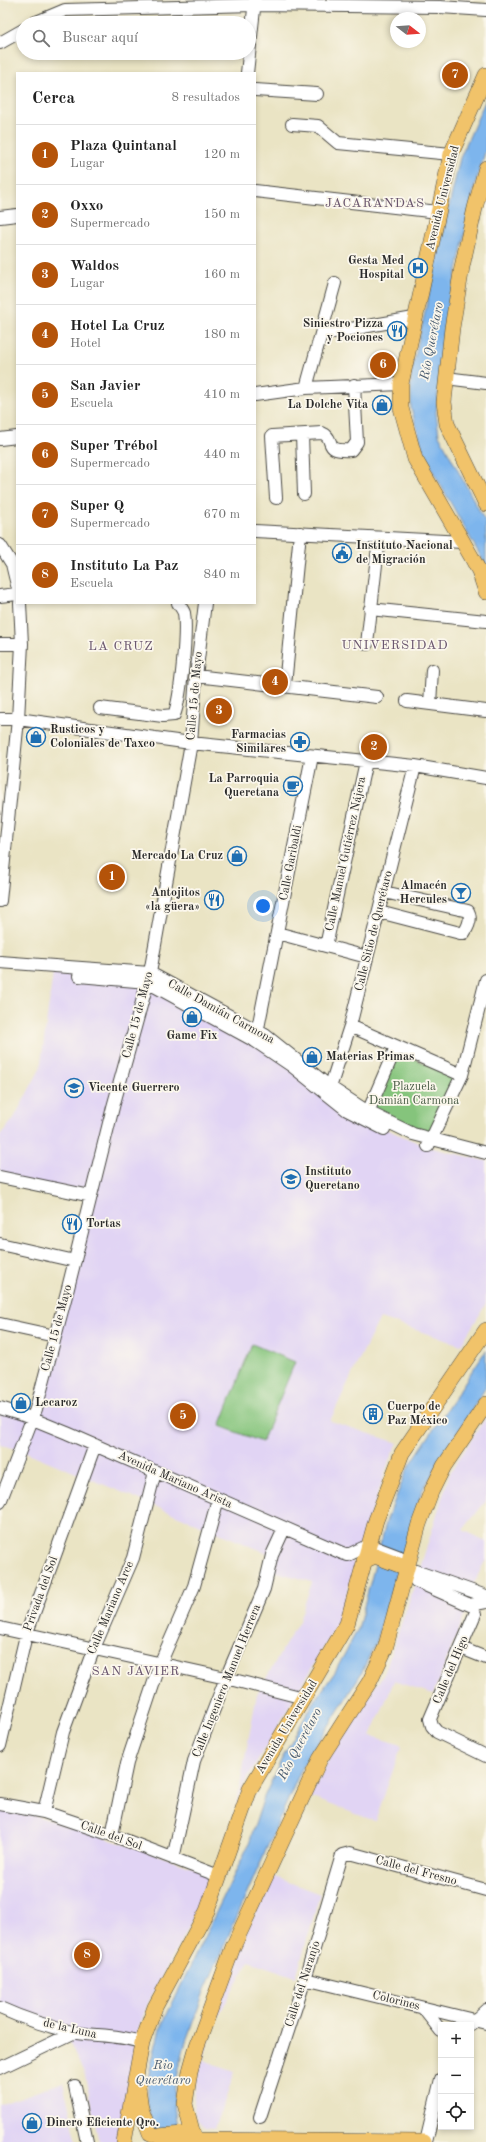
<!DOCTYPE html>
<html lang="es">
<head>
<meta charset="utf-8">
<style>
	body { margin:0; font-family:"Old Standard TT",serif; background:#f6f6f6; color:#222 }
	.controls { position:absolute; right:12px; bottom:12px; display:grid; overflow:hidden; border-radius:0px; box-shadow:0 2px 6px #0003 }
	.controls button { width:36px; height:36px; display:grid; place-items:center; padding:0; border:0; border-bottom:1px solid #e0e0e0; background:#fff; color:#222; font:20px sans-serif }
	.compass { position:absolute; left:390px; top:12px; width:36px; height:36px; border-radius:50%; background:#fff; box-shadow:0 2px 6px #0003; rotate:107deg }
	.you { position:absolute; left:263px; top:906px; width:14px; height:14px; margin:-10px; border:3px solid #fff; border-radius:50%; background:#1a73e8; box-shadow:0 0 0 6px #1a73e833 }
	.badge { display:grid; place-items:center; width:26px; height:26px; border-radius:50%; background:#b45309; color:#fff; font-size:13px; font-weight:700 }
	.pin { position:absolute; translate:-50% -50%; border:2px solid #fff; box-shadow:0 1px 4px #0006 }
	.list { margin:0; padding:0; list-style:none }
	h2 { display:flex; justify-content:space-between; align-items:center; height:52px; margin:0; padding:0 16px; font-size:17px }
	h2 small { font-size:13px; font-weight:400; color:#767676 }
	.list li { display:grid; grid-template-columns:26px 1fr auto; gap:12px; align-items:center; box-sizing:border-box; height:60px; padding:0 16px; border-top:1px solid #e0e0e0 }
	.list b { display:block; font-size:15px; white-space:nowrap }
	.list p { margin:0; font-size:13px; white-space:nowrap; color:#767676 }
	.list em { font-size:13px; font-style:normal; color:#767676 }
	.icon { flex:none; width:22px; height:22px; fill:none; stroke:currentColor; stroke-width:2; stroke-linecap:round; stroke-linejoin:round }
	.map { position:relative; flex:none; width:486px; height:2142px; overflow:hidden }
	.search { position:absolute; background:#fff; box-shadow:0 2px 6px #0003; left:16px; top:16px; width:240px; height:44px; display:flex; align-items:center; gap:10px; box-sizing:border-box; padding:0 14px; border-radius:22px; color:#767676; font-size:15px }
	.panel { position:absolute; background:#fff; box-shadow:0 2px 6px #0003; left:16px; top:72px; width:240px; height:532px; border-radius:0px }
	.map>svg:first-child { display:block }
	.built { fill:#e1d4f4 }
	.green { fill:#85c47b; stroke:#587853 }
	.water { fill:#7db5ed; stroke:#54708c }
	.lines { fill:none; stroke-linecap:round; stroke-linejoin:round }
	.minor-casing { stroke:#484742; stroke-width:14 }
	.major-casing { stroke:#484742; stroke-width:16 }
	.minor { stroke:#fff; stroke-width:12 }
	.major { stroke:#f1c36a; stroke-width:15 }
	.labels { text-anchor:middle; dominant-baseline:central; stroke-width:3.5; stroke-linejoin:round; paint-order:stroke }
	.street-label { font-size:12px; fill:#2b2b2b; stroke:#fbf7ec }
	.poi-label { font-size:12px; font-weight:bold; fill:#2b2b2b; stroke:#fbf7ec; text-anchor:start }
	.park-label { font-size:12px; fill:#465943; stroke:#fbf7ec }
	.neighbourhood-label { font-size:13px; letter-spacing:1px; fill:#6b576f; stroke:#fbf7ec }
	.water-label { font-size:13px; font-style:italic; fill:#485b6f; stroke:#fbf7ec }
</style>
</head>
<body>
<div class="map">
<svg width="486" height="2142" viewBox="0 0 486 2142">
	<rect width="100%" height="100%" fill="#fbf7ec"/>
	<filter id="ink" filterUnits="userSpaceOnUse"><feTurbulence type="fractalNoise" baseFrequency=".025" numOctaves="2"/><feDisplacementMap in="SourceGraphic" scale="8" xChannelSelector="R" yChannelSelector="G"/><feConvolveMatrix kernelMatrix="1 2 1 2 8 2 1 2 1" color-interpolation-filters="sRGB"/></filter>
	<filter id="wash" filterUnits="userSpaceOnUse"><feTurbulence type="fractalNoise" baseFrequency=".012" numOctaves="4" result="noise"/><feDisplacementMap in="SourceGraphic" scale="16" xChannelSelector="R" yChannelSelector="G"/><feGaussianBlur stdDeviation="0.9" result="paint"/><feColorMatrix in="noise" values="0 0 0 0 0 0 0 0 0 0 0 0 0 0 0 0 0 1.4 0 .05"/><feComposite in="paint" operator="in"/></filter>
	<g filter="url(#wash)">
		<rect width="100%" height="100%" fill="#eae4c4"/>
		<path class="built" d="M53 973 147 982 255 1041 364 1120 428 1147 486 1161V1304L461 1345 380 1318 354 1370 330 1421 398 1443 390 1458 358 1552 348 1555 355 1565 339 1621 243 1786 236 1805 257 1694 299 1621 312 1582 269 1570 272 1555 21 1450 0 1445V1408L32 1418 91 1197 0 1177V1135L13 1120 40 1069Z
			M486 1417V1501L463 1530 486 1541V1559L472 1587 468 1607 433 1694 394 1681 371 1736 402 1745 375 1821 310 1797 343 1732 384 1674 416 1581 450 1473Z
			M0 1804 212 1873 199 1907 148 2003 134 2040 142 2043 124 2142H99L85 2076 67 2036 0 2008Z
			M273 1876 320 1894 296 1977 249 1961 215 2022 203 2060 235 2071 215 2129 205 2128 198 2121 193 2109 201 2060 222 1984Z
			M63 2082 77 2142H0V2105Z"/>
		<path class="green" d="M398 1052 457 1077 429 1135 373 1110Z
			M252 1344 295 1362 262 1442 220 1426Z"/>
		<path class="water" d="M486 99V149L475 185 445 327 436 413 439 435 486 523V566L425 457 411 408V374L460 158Z
			M486 1350V1387L422 1491 375 1644 362 1672 300 1772 204 1992 186 2041 175 2085 174 2104 177 2129 152 2131 147 2099 149 2073 160 2029 248 1846 264 1797 284 1754 312 1705 335 1672 358 1629 387 1519 408 1468Z"/>
	</g>
	<g filter="url(#ink)">
		<g class="lines">
			<g class="minor-casing">
				<path id="minor" d="M34 23 65 10 254 5 440 7 486 10
					M0 43 23 30
					M247 73 255 0
					M255 90 317 94
					M292 124 318 126 338 143 451 154
					M255 191 438 212
					M0 217 17 215
					M322 334 414 318
					M446 378 486 383
					M306 388 335 283
					M255 395 306 388 401 384
					M302 435 304 494
					M0 439 17 437
					M276 498 272 436 322 433C337 439 321 452 351 450L357 442 354 385
					M255 531 463 542
					M0 545 12 564 17 585
					M0 596 17 594
					M370 609 486 621
					M0 644H22
					M367 644 379 538
					M196 676 377 697
					M285 685 300 533
					M407 701 486 711
					M430 704 432 670
					M100 708 163 716 174 715C181 698 187 632 184 613 183 610 180 606 178 603
					M0 719H18L191 743 415 766 486 778
					M0 901 18 719 22 644 20 603
					M379 912 460 933H464C468 927 472 918 468 911L384 892
					M277 933 367 957
					M326 946 366 761
					M0 962 150 973 265 1035 330 1087 368 1112 413 1134 486 1153
					M79 976 147 982 255 1041 292 1066 347 1110 384 1129
					M350 1026 462 1075
					M256 1038 312 756
					M328 1094 350 1026 415 766
					M368 1112 396 1047
					M428 1146 462 1075 486 980
					M0 1177 91 1196
					M0 1244 75 1261
					M0 1324 55 1336
					M0 1408 23 1415 67 1433 342 1553 348 1555 369 1545 403 1558
					M0 1502 36 1409 68 1288 113 1107 150 973 191 743 196 676 205 603
					M405 1563 416 1581 470 1605 486 1602
					M407 1568 486 1596
					M475 1614 430 1719 432 1726 437 1732 486 1756
					M0 1628 226 1678 304 1698
					M461 1648 486 1658
					M0 1746 26 1635 95 1445
					M0 1804 44 1812 112 1835 219 1876
					M44 1812 63 1732 94 1648 133 1558 155 1472
					M112 1835 127 1763 160 1664 194 1586 218 1499
					M173 1859 194 1761 226 1678 264 1589 272 1555 284 1529
					M305 1979 486 2023
					M0 2008C22 2018 53 2028 77 2033 98 2036 122 2035 142 2043
					M423 2008 441 2031
					M471 2024 486 2010
					M0 2068 75 2032
					M75 2086 87 2142
					M260 2117 305 1979 342 1855 350 1853 486 1890
					M426 2142 441 2079"/>
			</g>
			<g class="major-casing">
				<path id="major" d="M486 75 451 154 401 384V408L415 459 471 556 479 571 486 592
					M486 168 475 208 462 267 452 328 444 402 447 424 486 504
					M364 1561 375 1556 407 1568
					M138 2087 141 2109 150 2133 158 2136 183 2134
					M124 2142 142 2043 155 2007 207 1911 250 1789 347 1624 376 1520 402 1453 486 1330
					M171 2142 195 2140 424 2142
					M195 2142 185 2104 190 2071 197 2046 233 1947 320 1759 370 1681 385 1649 419 1524 431 1492 444 1466 486 1404"/>
			</g>
			<use href="#minor" class="minor"/>
			<use href="#major" class="major"/>
		</g>
	</g>
	<defs>
		<g id="hospital-ring" transform="scale(1)"><circle r="9.5" fill="#fbf7ec" stroke="#1f6fb2" stroke-width="1.5"/><path d="M-5-5h3v3.5h4V-5h3V5h-3V1.5h-4V5h-3Z" fill="#1f6fb2"/></g>
		<g id="restaurant-ring" transform="scale(1)"><circle r="9.5" fill="#fbf7ec" stroke="#1f6fb2" stroke-width="1.5"/><path d="M-5-6h1v4h1v-4h1v4h1v-4h1v5L-1.5 .5V6h-2V.5L-5-1ZM5-6V6H3V1.5H1.5Q1.5-4 5-6Z" fill="#1f6fb2"/></g>
		<g id="shop-ring" transform="scale(1)"><circle r="9.5" fill="#fbf7ec" stroke="#1f6fb2" stroke-width="1.5"/><path d="M-5-2.5h2.3a2.7 3.5 0 0 1 5.4 0H5L5.5 6h-11ZM-1.5-2.5h3a1.5 2.3 0 0 0-3 0Z" fill="#1f6fb2"/></g>
		<g id="civic-ring" transform="scale(1)"><circle r="9.5" fill="#fbf7ec" stroke="#1f6fb2" stroke-width="1.5"/><path d="M-.6-6.5H3V-4.5H.6V-3L4-1V1h2V6H-6V1h2V-1L-.6-3ZM-1.2 2.5V6h2.4V2.5Z" fill="#1f6fb2"/></g>
		<g id="pharmacy-ring" transform="scale(1)"><circle r="9.5" fill="#fbf7ec" stroke="#1f6fb2" stroke-width="1.5"/><path d="M-2-6h4v4h4v4h-4v4h-4v-4h-4v-4h4Z" fill="#1f6fb2"/></g>
		<g id="cafe-ring" transform="scale(1)"><circle r="9.5" fill="#fbf7ec" stroke="#1f6fb2" stroke-width="1.5"/><path d="M-5.5-4.5H6V0H3Q3 3.5 0 3.5H-2.5Q-5.5 3.5-5.5 0ZM3-3.2v2h1.7v-2ZM-6 4.5H4V6H-6Z" fill="#1f6fb2"/></g>
		<g id="bar-ring" transform="scale(1)"><circle r="9.5" fill="#fbf7ec" stroke="#1f6fb2" stroke-width="1.5"/><path d="M-6-5H6L.8 .8V4.5H3.5V6h-7V4.5H-.8V.8Z" fill="#1f6fb2"/></g>
		<g id="school-ring" transform="scale(1)"><circle r="9.5" fill="#fbf7ec" stroke="#1f6fb2" stroke-width="1.5"/><path d="M0-5L7-2L0 1L-7-2ZM-4 1L0 2.5L4 1V4Q0 6-4 4Z" fill="#1f6fb2"/></g>
		<g id="building-ring" transform="scale(1)"><circle r="9.5" fill="#fbf7ec" stroke="#1f6fb2" stroke-width="1.5"/><path d="M-4-6H4V6H1V3H-1V6H-4ZM-2.5-4.3h1.7v1.8h-1.7ZM.8-4.3h1.7v1.8H.8ZM-2.5-1h1.7V.8h-1.7ZM.8-1h1.7V.8H.8Z" fill="#1f6fb2"/></g>
	</defs>
	<g fill-rule="evenodd">
		<use href="#hospital-ring" x="418" y="268"/>
		<use href="#restaurant-ring" x="397" y="331"/>
		<use href="#shop-ring" x="382" y="405"/>
		<use href="#civic-ring" x="342" y="553"/>
		<use href="#shop-ring" x="36" y="737"/>
		<use href="#pharmacy-ring" x="300" y="742"/>
		<use href="#cafe-ring" x="293" y="786"/>
		<use href="#shop-ring" x="237" y="856"/>
		<use href="#bar-ring" x="461" y="893"/>
		<use href="#restaurant-ring" x="214" y="900"/>
		<use href="#shop-ring" x="192" y="1017"/>
		<use href="#shop-ring" x="312" y="1057"/>
		<use href="#school-ring" x="74" y="1088"/>
		<use href="#school-ring" x="291" y="1179"/>
		<use href="#restaurant-ring" x="72" y="1224"/>
		<use href="#shop-ring" x="21" y="1403"/>
		<use href="#building-ring" x="373" y="1414"/>
		<use href="#shop-ring" x="32" y="2123"/>
	</g>
	<g class="labels">
		<g class="street-label">
			<text transform="translate(443 198) rotate(-76)">Avenida Universidad</text>
			<text transform="translate(195 696) rotate(-85)">Calle 15 de Mayo</text>
			<text transform="translate(346 854) rotate(-78)">Calle Manuel Gutiérrez Nájera</text>
			<text transform="translate(291 863) rotate(-79)">Calle Garibaldi</text>
			<text transform="translate(374 931) rotate(-76)">Calle Sitio de Querétaro</text>
			<text transform="translate(221 1012) rotate(29)">Calle Damián Carmona</text>
			<text transform="translate(138 1015) rotate(-75)">Calle 15 de Mayo</text>
			<text transform="translate(57 1328) rotate(-75)">Calle 15 de Mayo</text>
			<text transform="translate(175 1480) rotate(24)">Avenida Mariano Arista</text>
			<text transform="translate(41 1594) rotate(-70)">Privada del Sol</text>
			<text transform="translate(111 1608) rotate(-67)">Calle Mariano Arce</text>
			<text transform="translate(451 1670) rotate(-67)">Calle del Higo</text>
			<text transform="translate(227 1681) rotate(-68)">Calle Ingeniero Manuel Herrera</text>
			<text transform="translate(287 1727) rotate(-59)">Avenida Universidad</text>
			<text transform="translate(111 1836) rotate(20)">Calle del Sol</text>
			<text transform="translate(416 1871) rotate(15)">Calle del Fresno</text>
			<text transform="translate(303 1984) rotate(-72)">Calle del Naranjo</text>
			<text transform="translate(396 2001) rotate(14)">Colorines</text>
			<text transform="translate(70 2029) rotate(13)">de la Luna</text>
		</g>
		<g class="poi-label">
			<text x="404" y="261" text-anchor="end">Gesta Med<tspan x="404" dy="14">Hospital</tspan></text>
			<text x="383" y="324" text-anchor="end">Siniestro Pizza<tspan x="383" dy="14">y Pociones</tspan></text>
			<text x="368" y="405" text-anchor="end">La Dolche Vita</text>
			<text x="356" y="546">Instituto Nacional<tspan x="356" dy="14">de Migración</tspan></text>
			<text x="50" y="730">Rusticos y<tspan x="50" dy="14">Coloniales de Taxco</tspan></text>
			<text x="286" y="735" text-anchor="end">Farmacias<tspan x="286" dy="14">Similares</tspan></text>
			<text x="279" y="779" text-anchor="end">La Parroquia<tspan x="279" dy="14">Queretana</tspan></text>
			<text x="223" y="856" text-anchor="end">Mercado La Cruz</text>
			<text x="447" y="886" text-anchor="end">Almacén<tspan x="447" dy="14">Hercules</tspan></text>
			<text x="200" y="893" text-anchor="end">Antojitos<tspan x="200" dy="14">«la güera»</tspan></text>
			<text x="192" y="1036" text-anchor="middle">Game Fix</text>
			<text x="326" y="1057">Materias Primas</text>
			<text x="88" y="1088">Vicente Guerrero</text>
			<text x="305" y="1172">Instituto<tspan x="305" dy="14">Queretano</tspan></text>
			<text x="86" y="1224">Tortas</text>
			<text x="35" y="1403">Lecaroz</text>
			<text x="387" y="1407">Cuerpo de<tspan x="387" dy="14">Paz México</tspan></text>
			<text x="46" y="2123">Dinero Eficiente Qro.</text>
		</g>
		<g class="park-label">
			<text x="414" y="1087">Plazuela<tspan x="414" dy="14">Damián Carmona</tspan></text>
		</g>
		<g class="neighbourhood-label">
			<text x="375" y="203">JACARANDAS</text>
			<text x="395" y="645">UNIVERSIDAD</text>
			<text x="121" y="646">LA CRUZ</text>
			<text x="136" y="1671">SAN JAVIER</text>
		</g>
		<g class="water-label">
			<text transform="translate(432 341) rotate(-79)">Río Querétaro</text>
			<text transform="translate(300 1744) rotate(-62)">Río Querétaro</text>
			<text x="163" y="2065">Rio<tspan x="163" dy="15">Querétaro</tspan></text>
		</g>
	</g>
</svg>
<div class="controls">
<button>+</button>
<button>−</button>
<button><svg class="icon" aria-label="locate" viewBox="0 0 24 24"><circle cx="12" cy="12" r="6"/><path d="M12 2v4M12 18v4M2 12h4M18 12h4"/></svg></button>
</div>
<svg class="compass" viewBox="-18 -18 36 36"><path d="M0-13l5 13h-10z" fill="#e53935"/><path d="M0 13l5-13h-10z" fill="#767676"/></svg>
<div class="you"></div>
<div class="pin badge" style="left:112px;top:877px">1</div>
<div class="pin badge" style="left:374px;top:747px">2</div>
<div class="pin badge" style="left:219px;top:711px">3</div>
<div class="pin badge" style="left:275px;top:682px">4</div>
<div class="pin badge" style="left:183px;top:1416px">5</div>
<div class="pin badge" style="left:383px;top:365px">6</div>
<div class="pin badge" style="left:455px;top:75px">7</div>
<div class="pin badge" style="left:87px;top:1955px">8</div>
<div class="search"><svg class="icon" aria-label="search" viewBox="0 0 24 24"><circle cx="10" cy="10" r="6"/><path d="M15 15l6 6"/></svg>Buscar aquí</div>
<section class="panel">
<h2>Cerca<small>8 resultados</small></h2>
<ul class="list">
<li><span class="badge">1</span><div><b>Plaza Quintanal</b><p>Lugar</p></div><em>120 m</em></li>
<li><span class="badge">2</span><div><b>Oxxo</b><p>Supermercado</p></div><em>150 m</em></li>
<li><span class="badge">3</span><div><b>Waldos</b><p>Lugar</p></div><em>160 m</em></li>
<li><span class="badge">4</span><div><b>Hotel La Cruz</b><p>Hotel</p></div><em>180 m</em></li>
<li><span class="badge">5</span><div><b>San Javier</b><p>Escuela</p></div><em>410 m</em></li>
<li><span class="badge">6</span><div><b>Super Trébol</b><p>Supermercado</p></div><em>440 m</em></li>
<li><span class="badge">7</span><div><b>Super Q</b><p>Supermercado</p></div><em>670 m</em></li>
<li><span class="badge">8</span><div><b>Instituto La Paz</b><p>Escuela</p></div><em>840 m</em></li>
</ul>
</section>
</div>
</body>
</html>
